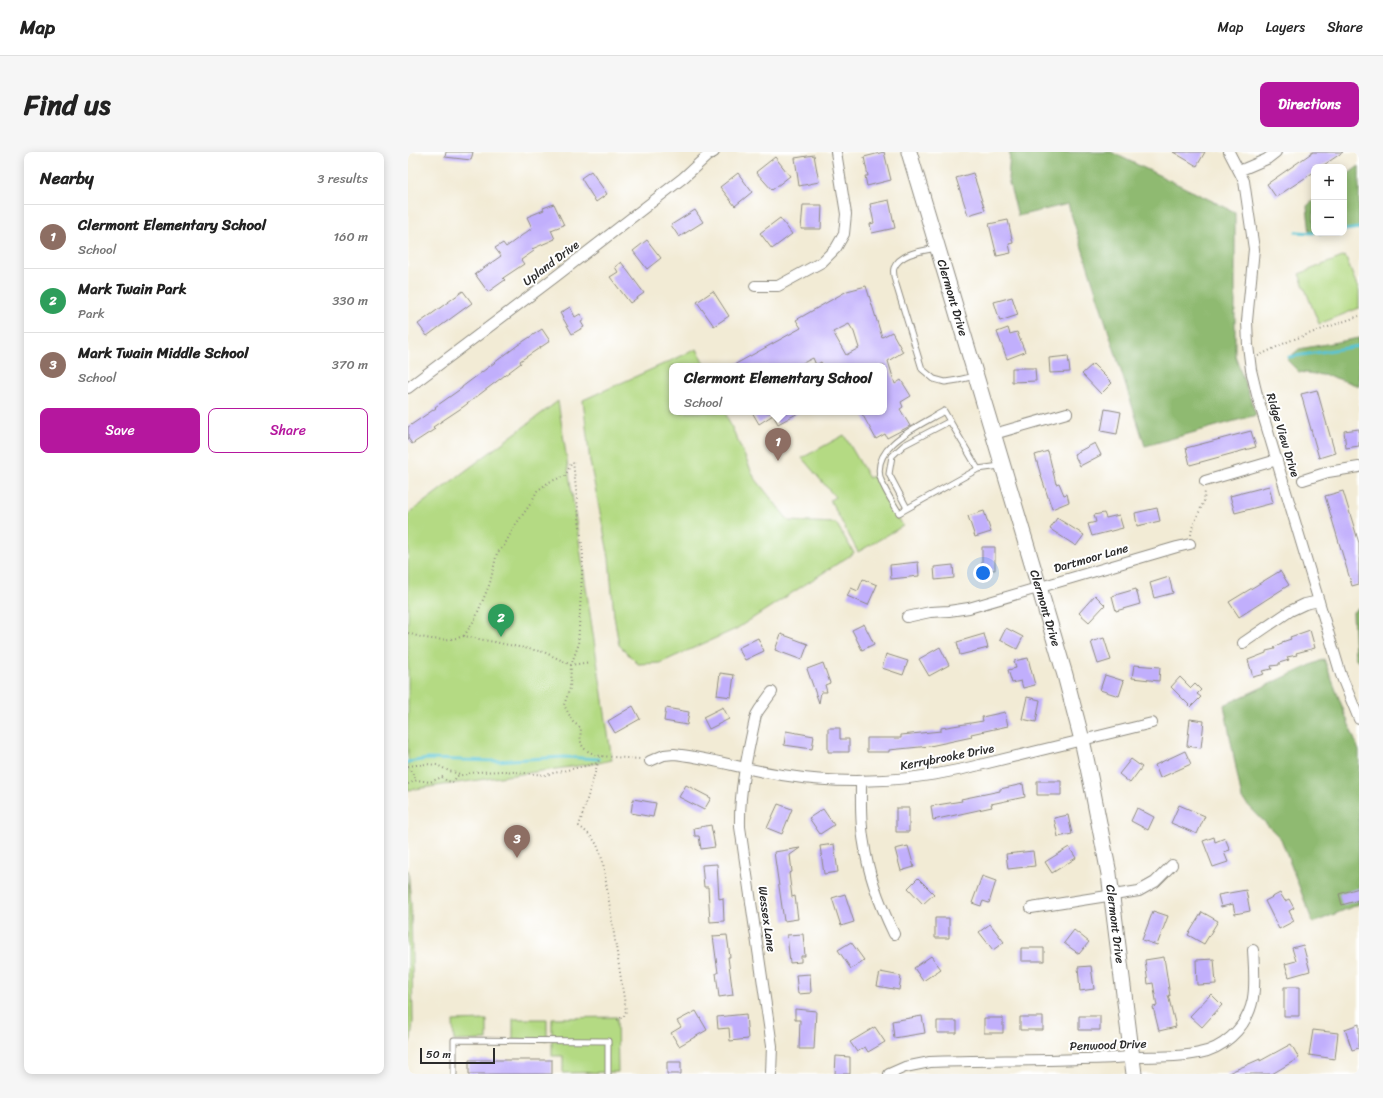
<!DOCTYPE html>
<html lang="en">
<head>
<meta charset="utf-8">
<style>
	body { margin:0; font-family:Sriracha,sans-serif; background:#f6f6f6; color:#222 }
	.controls { position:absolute; right:12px; top:12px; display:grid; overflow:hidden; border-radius:8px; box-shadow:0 2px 10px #0003 }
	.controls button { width:36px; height:36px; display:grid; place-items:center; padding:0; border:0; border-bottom:1px solid #e0e0e0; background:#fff; color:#222; font:20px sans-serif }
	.scale { position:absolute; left:12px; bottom:10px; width:75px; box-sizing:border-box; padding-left:4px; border:2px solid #2b2b2b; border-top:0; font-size:11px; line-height:14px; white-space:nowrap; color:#2b2b2b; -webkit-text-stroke:3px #fff; paint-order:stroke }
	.you { position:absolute; left:575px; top:421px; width:14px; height:14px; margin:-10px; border:3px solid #fff; border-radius:50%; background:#1a73e8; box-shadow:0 0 0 6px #1a73e833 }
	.badge { display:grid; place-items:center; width:26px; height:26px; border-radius:50%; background:#b5179e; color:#fff; font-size:13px; font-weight:700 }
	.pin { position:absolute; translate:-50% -33px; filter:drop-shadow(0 1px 2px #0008) }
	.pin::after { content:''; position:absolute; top:21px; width:14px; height:12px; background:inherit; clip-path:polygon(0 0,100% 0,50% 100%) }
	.popup { position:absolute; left:261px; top:211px; width:218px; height:52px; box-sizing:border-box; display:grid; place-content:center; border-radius:8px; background:#fff; filter:drop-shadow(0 1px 3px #0005); font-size:13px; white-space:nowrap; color:#767676 }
	.popup b { font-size:15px; color:#222 }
	.popup::after { content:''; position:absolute; left:50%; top:100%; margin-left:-8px; border:8px solid transparent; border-top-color:#fff }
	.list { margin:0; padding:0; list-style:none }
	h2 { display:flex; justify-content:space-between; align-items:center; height:52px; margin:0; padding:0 16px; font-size:17px }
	h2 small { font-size:13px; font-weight:400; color:#767676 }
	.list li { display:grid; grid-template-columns:26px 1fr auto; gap:12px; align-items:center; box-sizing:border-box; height:64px; padding:0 16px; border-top:1px solid #e0e0e0 }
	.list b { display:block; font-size:15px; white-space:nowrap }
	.list p { margin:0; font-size:13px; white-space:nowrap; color:#767676 }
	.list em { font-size:13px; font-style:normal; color:#767676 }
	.actions { display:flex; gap:8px; padding:12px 16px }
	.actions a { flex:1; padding:9px 0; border:1px solid #b5179e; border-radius:8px; text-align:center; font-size:14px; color:#b5179e }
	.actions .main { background:#b5179e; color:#fff }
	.map { position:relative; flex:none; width:951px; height:922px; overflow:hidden; border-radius:8px }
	header { display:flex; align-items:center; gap:24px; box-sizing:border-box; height:56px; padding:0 20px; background:#fff; border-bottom:1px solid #e0e0e0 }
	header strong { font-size:19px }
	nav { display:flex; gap:22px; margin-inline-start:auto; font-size:14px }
	.intro { display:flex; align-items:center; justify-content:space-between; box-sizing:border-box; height:96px; padding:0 24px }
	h1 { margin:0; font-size:28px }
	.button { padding:10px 18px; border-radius:8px; background:#b5179e; color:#fff; font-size:14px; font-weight:700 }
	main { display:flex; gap:24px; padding:0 24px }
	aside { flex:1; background:#fff; border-radius:8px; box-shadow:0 2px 10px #0003 }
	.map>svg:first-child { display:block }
	.green { fill:#b4da83; stroke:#708257 }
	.forest { fill:#8fba71; stroke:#5d724e }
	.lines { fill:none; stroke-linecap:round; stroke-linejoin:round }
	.stream { stroke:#59c4d4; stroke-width:3 }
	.building { fill:#c1affc; fill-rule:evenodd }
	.lane-casing { stroke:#8e8b80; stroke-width:7 }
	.street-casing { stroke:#8e8b80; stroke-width:12 }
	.secondary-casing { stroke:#8e8b80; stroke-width:17 }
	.path { stroke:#8e8b80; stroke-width:2; stroke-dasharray:1 3; stroke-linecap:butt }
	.lane { stroke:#fff; stroke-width:5 }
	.street { stroke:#fff; stroke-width:10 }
	.secondary { stroke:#fff; stroke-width:15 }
	.labels { text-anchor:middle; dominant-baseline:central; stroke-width:4; stroke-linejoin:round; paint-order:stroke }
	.street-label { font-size:12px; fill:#2b2b2b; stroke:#fff }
</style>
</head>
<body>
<header>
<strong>Map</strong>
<nav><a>Map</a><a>Layers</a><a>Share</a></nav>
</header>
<div class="intro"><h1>Find us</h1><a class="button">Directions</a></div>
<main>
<aside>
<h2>Nearby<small>3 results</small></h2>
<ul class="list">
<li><span class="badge" style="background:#8d6e63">1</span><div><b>Clermont Elementary School</b><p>School</p></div><em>160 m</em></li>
<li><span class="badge" style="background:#2e9e5b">2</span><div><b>Mark Twain Park</b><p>Park</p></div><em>330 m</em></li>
<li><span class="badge" style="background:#8d6e63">3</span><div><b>Mark Twain Middle School</b><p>School</p></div><em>370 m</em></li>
</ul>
<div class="actions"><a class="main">Save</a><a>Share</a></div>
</aside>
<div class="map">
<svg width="951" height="922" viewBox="0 0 951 922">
	<rect width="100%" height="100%" fill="#fff"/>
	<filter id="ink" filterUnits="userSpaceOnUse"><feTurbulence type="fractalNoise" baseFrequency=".025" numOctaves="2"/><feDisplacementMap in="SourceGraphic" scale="8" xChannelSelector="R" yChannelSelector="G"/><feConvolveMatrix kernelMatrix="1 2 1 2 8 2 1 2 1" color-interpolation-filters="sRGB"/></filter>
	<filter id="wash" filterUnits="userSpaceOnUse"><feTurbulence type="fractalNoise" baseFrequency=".012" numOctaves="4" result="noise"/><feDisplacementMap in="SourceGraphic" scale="16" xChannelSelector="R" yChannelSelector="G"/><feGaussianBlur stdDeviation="0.9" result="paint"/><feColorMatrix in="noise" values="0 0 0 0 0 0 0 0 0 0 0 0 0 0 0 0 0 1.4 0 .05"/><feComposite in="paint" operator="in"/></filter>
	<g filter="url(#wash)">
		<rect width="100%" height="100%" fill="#f2ebd5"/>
		<path class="green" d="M937 104 951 139V156L911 172 891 122Z
			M289 197 297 214H264V260H317L346 325 381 369 428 371 446 401 328 477 252 511 230 512 211 493 206 464 201 406 182 310 175 248Z
			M150 249 204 608 190 611 0 638V362Z
			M436 283 461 326 467 323 495 374 450 400 422 348 427 345 394 306Z
			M0 718 3 751 5 869 3 887 0 894Z
			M209 865 210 920 155 921V904H144V866Z
			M105 867H139V888H105Z
			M79 868V888L46 889 45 869Z"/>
		<path class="forest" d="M602 0H703L827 60V203L848 263 737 294 660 52 610 64 600 27Z
			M951 14V77L936 78V25Z
			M906 48V81H902L899 54Z
			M951 186V234L922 224 891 220 879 208 891 197Z
			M951 455V510L947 505 945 460Z
			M916 507 951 599V752L905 771 873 687 834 647 816 553Z"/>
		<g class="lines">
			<path class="stream" d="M936 78 951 76
				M888 80 906 81
				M912 81H921
				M881 205 951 194
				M0 610 20 607 86 609 156 605 191 607"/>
		</g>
		<g id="blocks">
			<path class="building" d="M38 0H65L63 8 37 5Z
				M476 0 483 28 459 34 457 24H460L456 5Z
				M765 0H797L789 14Z
				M905 0H935L913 15H906V20L868 45 859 32Z
				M406 3 411 30 391 34 387 6Z
				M367 5 382 24 364 38 348 20Z
				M183 19 199 42 188 50 173 26Z
				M330 21 344 40 327 54 312 35Z
				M565 21 577 58 560 63 548 26Z
				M481 48 487 76 464 81 462 72 466 71 462 52Z
				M146 52 156 73 143 78 147 87 124 97 126 99 113 108 116 112 95 126 97 128 80 140 67 122 93 104 87 96 95 91 98 95 124 76 119 65 136 58 135 56Z
				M395 53H414L413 77H393Z
				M287 58 295 70 271 85 263 73Z
				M372 66 384 82 364 97 352 81Z
				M600 68 605 91 601 92 603 101 589 104 581 72Z
				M239 88 253 106 239 117 225 99Z
				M213 110 236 141 222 151 202 125 210 120 207 115Z
				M458 134 474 185 484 180 495 200 480 209 487 232 493 228 503 244 493 250 495 255 492 257 502 274 479 286 477 282 468 287 453 260H476V214H415L413 210 408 213 405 206 389 214H324L393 176 388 168 439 139ZM441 172 446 180 451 196 438 203 425 180Z
				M55 139 64 151 19 184 10 172Z
				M305 139 321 164 306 174 289 150Z
				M604 145 610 163 592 169 586 150Z
				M162 155 167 165 172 162 176 168 173 170 176 175 164 182 152 161Z
				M600 176 602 182 609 180 617 200 599 207 589 180Z
				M134 177 142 189 112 209 113 211 55 255 25 275 27 277 4 292 0 286V275L28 256 27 255 54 236V235L110 193Z
				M660 204 662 220 642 221 641 206Z
				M685 212 704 231 693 242 674 222Z
				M604 216H627L628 229 604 230Z
				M909 238 927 301 911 306 893 242Z
				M697 257 713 260 709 282 693 279Z
				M344 260H392L370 272 365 263 351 272Z
				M951 277V294L938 296 936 279Z
				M843 279 848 295 782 313 778 296Z
				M687 291 693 303 672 314 666 302Z
				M640 299 648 332 651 331 656 343 659 342 661 350 644 357 633 324 627 303Z
				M861 334 865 351 827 361 822 344Z
				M935 339 951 391V432L944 434 917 344Z
				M749 356 752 369 729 374 727 361Z
				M576 359 583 380 567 385 560 364Z
				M696 361 698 366 711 363 715 376 684 384 680 372 688 370 686 363Z
				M649 366 676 383 668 394 642 377Z
				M574 395H587V418L574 417Z
				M510 410 511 424 483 427 482 413Z
				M545 413 546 426 527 428 526 415Z
				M872 419 881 433 831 465 821 450Z
				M761 425 765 441 746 446 742 431Z
				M455 427 469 433 460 453 439 444 443 436 450 439Z
				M728 437 732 452 708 459 704 444Z
				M687 443 697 453 681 470 671 461Z
				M456 472 466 492 454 498 444 478Z
				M598 476 615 485 609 497 592 488Z
				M902 478 907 496 888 501 889 503 879 505 881 508 871 511V513L863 514 864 517 854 519 856 522 845 525 840 508 858 501V499L867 497 866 495 874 492V490L883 487 882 485Z
				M373 482 400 492 394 508 367 498Z
				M576 482 580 496 552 503 549 490Z
				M350 486 356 499 337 508 330 496Z
				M696 486 703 508 690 512 683 490Z
				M532 495 541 513 521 524 511 507Z
				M478 502 500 509 495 523 474 516Z
				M620 506 627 533 615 536 613 529 604 531 600 518 608 516 606 509Z
				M415 511 422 531 417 533 419 540H413L411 551 399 517Z
				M726 513 752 515 751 529 724 526Z
				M312 521 326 523 323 545 309 543Z
				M697 523 716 529 711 544 692 538Z
				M772 525 783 536 787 532 793 538 789 542 793 545 783 555 763 535Z
				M619 545 632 548 628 570 614 567Z
				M225 554 232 567 207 581 200 569Z
				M315 555 321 567 301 577 295 565Z
				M258 556 281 560 279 573 256 569Z
				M597 560 600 574 563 582 564 585 522 594 481 598V600H459V586H493V583L533 579V576L575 569 574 565Z
				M782 567 796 569 793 596 779 594Z
				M420 576H432V587H441V600H420Z
				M378 579 406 584 404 597 376 593Z
				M777 599 783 612 752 626 747 613Z
				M723 607 734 615 722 631 711 622Z
				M629 629H653V643H629Z
				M615 632 617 645 583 652 584 655 525 668 523 654 554 649 553 647 592 639V637Z
				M278 633 303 646 296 658 271 645Z
				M225 647 248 651 245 665 223 661Z
				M370 652 384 657 374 682 359 676Z
				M771 653 797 664 789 682 763 671Z
				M488 656H501V680H488Z
				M729 656 746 665 740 678 723 669Z
				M415 657 426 673 412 682 401 666Z
				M660 663 664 682 650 685 646 666Z
				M303 673 307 695 293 697 291 684H287L286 676Z
				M806 685 807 690 817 686 822 698 816 700 820 710 805 715 795 689Z
				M426 692 430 720 416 722 412 694Z
				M500 694 506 715 493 719 487 697Z
				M661 695 668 706 644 721 637 710Z
				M392 696 382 703 384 720 381 721 384 745 387 744 390 767 376 769 366 700Z
				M625 699 627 714 600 717 598 702Z
				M309 712 311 747 315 746 316 769 302 770 300 735H296L294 713Z
				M574 724 588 729 581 751 575 749 573 754 564 751Z
				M510 726 526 742 515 752 500 736Z
				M951 736V748L934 753 931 742Z
				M838 738 842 759 827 762 825 752 813 755 810 743Z
				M872 741 877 749 881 747 886 756 881 759 886 769 871 777 857 749Z
				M437 742 446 770 433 774 424 746Z
				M745 759 760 764 749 793 734 788Z
				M794 760 810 769 796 792 780 783Z
				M527 766H541V786H527Z
				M582 772 596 790 585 798 571 780Z
				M666 778 681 790 671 802 656 791Z
				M395 782 397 804H393V810L382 811 379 783Z
				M319 783 322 805H320L325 843 311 845 308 821H310L305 784Z
				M443 790 456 808 443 817 430 798Z
				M895 793 902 819 881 825 877 812 888 809 884 796Z
				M613 796H636V809H613Z
				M523 804 533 817 515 829 506 816Z
				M756 805 762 844 760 843 768 875 751 879 745 855 749 854 745 831 740 832 737 808Z
				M806 807 808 832 789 833 788 808Z
				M683 814 686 837 672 839 670 815Z
				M472 820 493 824 491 838 469 834Z
				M402 822 403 841 390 842 388 823Z
				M876 835H891V864H876Z
				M803 842 814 853 794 875 782 864Z
				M387 857 408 859 406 897H391L392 868H387Z
				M288 859 299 878 271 894 263 881 273 875 269 869Z
				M338 862 340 887 322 889 321 876 310 877 309 865Z
				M514 864 517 881 486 886 484 869Z
				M671 864H692V878H671Z
				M612 865H635V878H612Z
				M576 866H595V881H576Z
				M529 869H549V881H529Z
				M951 872V896L944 898 937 877Z
				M467 875 477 890 460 900 457 895 449 900 442 890Z
				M905 878 930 881 927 907 901 903Z
				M883 892 891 906 864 922H818L852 907V909Z
				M428 904 442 905V922H427Z
				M61 908H144V922H61Z
				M259 910H273V922H259Z"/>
		</g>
	</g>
	<g filter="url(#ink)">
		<use href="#blocks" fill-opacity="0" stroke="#8e8b80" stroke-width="1"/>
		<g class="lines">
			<g class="lane-casing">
				<path id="lane" d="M528 96C514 99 492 101 486 116 485 119 486 125 487 129L514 217 526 227 537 230 550 228 567 224
					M570 317 491 361C485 351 477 339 473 328 461 294 513 273 536 259L570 317 592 314
					M499 356 481 322 484 304 496 293 542 269
					M46 922V888L200 889V922"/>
			</g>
			<g class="street-casing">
				<path id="street" d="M821 0 836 29 846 97 839 169 840 193 843 218 849 243 933 523 951 567
					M831 19 859 7 868 0
					M347 134H370L414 110 428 96 436 82 438 62 428 0
					M0 236 147 125 275 26 299 4 306 0
					M586 282 659 261
					M895 328 920 320 951 315
					M797 329 869 308
					M499 465 522 460 541 459 561 456 769 395 782 392
					M835 491 882 459 897 452 911 449
					M242 609 256 603 266 602C303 606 338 618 374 623 435 633 496 630 555 617L744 571
					M453 629C453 650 452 671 456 691 460 723 472 753 486 782
					M623 756 731 739 747 730 764 713
					M363 922 364 894 332 675C331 637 340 600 348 563L351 558 364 540
					M481 922 497 915 522 910C589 908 657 909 725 905 746 904 770 906 791 901 803 899 814 893 823 885 851 860 847 831 845 798"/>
			</g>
			<g class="secondary-casing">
				<g id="secondary">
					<path id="s1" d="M501 0 631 435 657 523 674 588 682 625 701 722 726 922"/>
				</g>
			</g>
			<path class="path" d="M850 204 881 189 951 164
				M783 383 784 376 796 349 797 338
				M0 481C19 488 37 490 56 484L136 500 163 513 170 494 175 404 165 309
				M56 484 67 467 82 431 89 401 96 394 106 375 123 351 129 339 141 330 157 324 164 310
				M183 510 163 513 162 536 156 553 165 570 173 576C171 595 174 598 192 604
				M0 614 18 612 29 613 41 619 52 622
				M0 615 9 628
				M0 632 9 628 22 630 34 625 39 629 45 630 49 624 69 620 96 619 137 623 190 611
				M209 868 216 864 218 859 195 711C190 692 187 686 171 674L192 604 232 607"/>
			<use href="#lane" class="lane"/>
			<use href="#street" class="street"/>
			<use href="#secondary" class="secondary"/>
		</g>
	</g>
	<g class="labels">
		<g class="street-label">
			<text transform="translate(143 111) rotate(-37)">Upland Drive</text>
			<text stroke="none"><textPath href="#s1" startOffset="152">Clermont Drive</textPath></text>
			<text transform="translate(875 283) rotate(73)">Ridge View Drive</text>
			<text transform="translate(683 406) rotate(-16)">Dartmoor Lane</text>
			<text stroke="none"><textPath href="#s1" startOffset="476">Clermont Drive</textPath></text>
			<text transform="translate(539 605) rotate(-11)">Kerrybrooke Drive</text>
			<text transform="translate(359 767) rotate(82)">Wessex Lane</text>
			<text stroke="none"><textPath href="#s1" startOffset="800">Clermont Drive</textPath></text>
			<text transform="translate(700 893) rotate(-2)">Penwood Drive</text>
		</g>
	</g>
</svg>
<div class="controls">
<button>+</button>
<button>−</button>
</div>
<div class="scale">50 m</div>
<div class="you"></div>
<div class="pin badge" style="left:370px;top:309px;background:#8d6e63">1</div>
<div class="popup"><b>Clermont Elementary School</b>School</div>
<div class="pin badge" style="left:93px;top:485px;background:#2e9e5b">2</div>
<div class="pin badge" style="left:109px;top:706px;background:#8d6e63">3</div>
</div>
</main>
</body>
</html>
